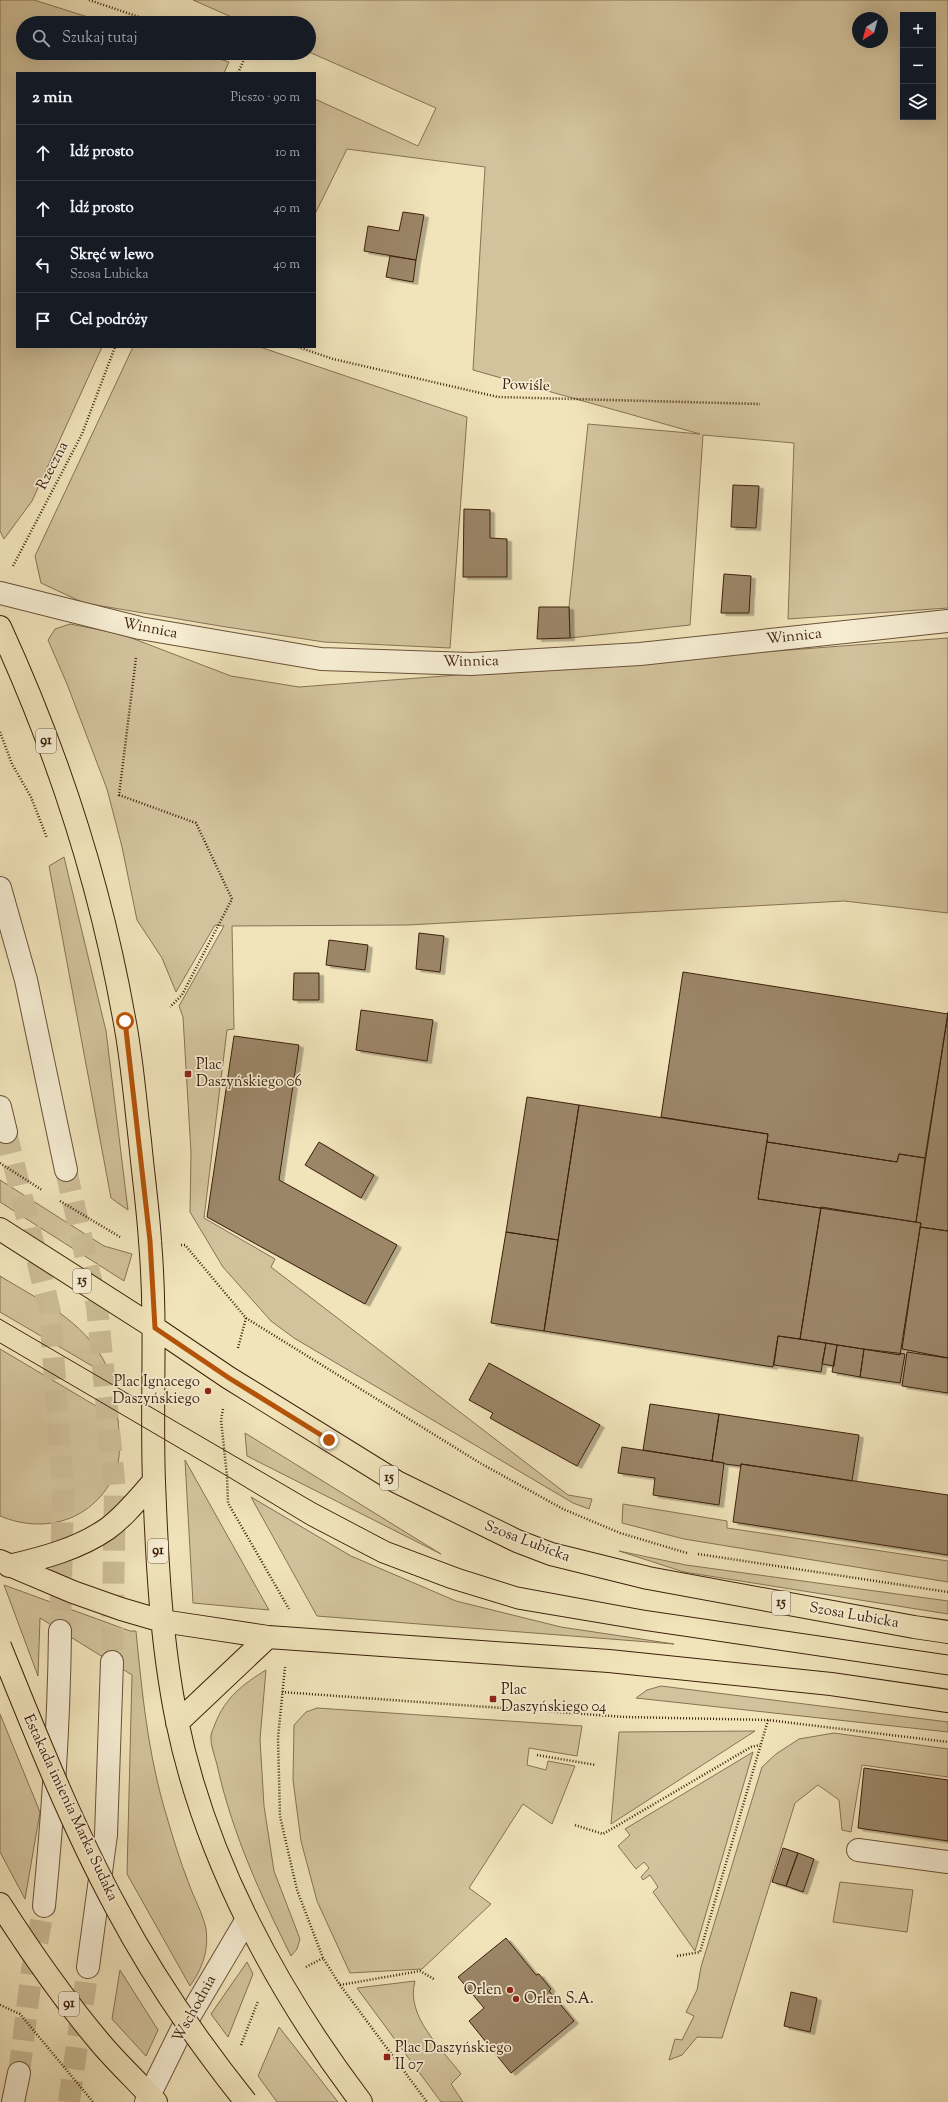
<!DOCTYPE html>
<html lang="pl">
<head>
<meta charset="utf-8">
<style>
	body { margin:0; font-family:"Sorts Mill Goudy",serif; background:#242831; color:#f1f3f6 }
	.controls { position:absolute; right:12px; top:12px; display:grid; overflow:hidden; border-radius:0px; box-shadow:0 4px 16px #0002 }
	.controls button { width:36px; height:36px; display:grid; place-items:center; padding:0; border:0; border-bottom:1px solid #363941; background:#171b24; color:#f1f3f6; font:20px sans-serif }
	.compass { position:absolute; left:852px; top:12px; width:36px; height:36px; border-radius:50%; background:#171b24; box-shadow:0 4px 16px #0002; rotate:216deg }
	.stop { position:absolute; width:12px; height:12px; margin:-9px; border:3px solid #b45309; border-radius:50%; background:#fff }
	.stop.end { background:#b45309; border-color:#fff; box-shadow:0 1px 4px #0008 }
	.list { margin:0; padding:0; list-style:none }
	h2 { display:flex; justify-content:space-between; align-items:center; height:52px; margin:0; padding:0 16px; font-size:17px }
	h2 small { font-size:13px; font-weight:400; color:#9ea1a6 }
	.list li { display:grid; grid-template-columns:26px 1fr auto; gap:12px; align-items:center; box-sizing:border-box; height:56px; padding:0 16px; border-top:1px solid #363941 }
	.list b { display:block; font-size:15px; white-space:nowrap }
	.list p { margin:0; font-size:13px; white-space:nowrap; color:#9ea1a6 }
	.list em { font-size:13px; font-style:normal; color:#9ea1a6 }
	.icon { flex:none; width:22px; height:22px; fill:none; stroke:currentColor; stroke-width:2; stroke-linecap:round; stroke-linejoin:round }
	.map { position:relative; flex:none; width:948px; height:2102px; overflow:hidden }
	.search { position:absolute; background:#171b24; box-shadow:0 4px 16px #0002; left:16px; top:16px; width:300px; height:44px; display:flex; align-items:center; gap:10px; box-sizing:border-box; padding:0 14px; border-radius:22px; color:#9ea1a6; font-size:15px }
	.panel { position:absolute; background:#171b24; box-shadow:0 4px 16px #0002; left:16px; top:72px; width:300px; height:276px; border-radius:0px }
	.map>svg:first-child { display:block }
	.green { fill:#d3c39d; stroke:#887255; fill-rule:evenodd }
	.building { fill:#9b8667; stroke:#3e200d; filter:url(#shadow) }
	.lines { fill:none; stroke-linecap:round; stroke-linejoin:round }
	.tertiary-tunnel { stroke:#cdbd98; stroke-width:22; stroke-dasharray:22 11; stroke-linecap:butt }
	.minor-casing { stroke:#6b5138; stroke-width:24 }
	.tertiary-casing { stroke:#6b5138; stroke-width:24 }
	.primary-casing { stroke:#3e200d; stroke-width:24 }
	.path { stroke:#3e200d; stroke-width:2.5; stroke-dasharray:1 2; stroke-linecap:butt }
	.minor { stroke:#f6edd3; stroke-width:22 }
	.tertiary { stroke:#f6edd3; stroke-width:22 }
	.primary { stroke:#f1e4bb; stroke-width:22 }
	.tram { stroke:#3e200d; stroke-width:1 }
	.primary-bridge-casing { stroke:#3e200d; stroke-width:24; stroke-linecap:butt }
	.primary-bridge { stroke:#f1e4bb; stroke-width:22 }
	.route { stroke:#b45309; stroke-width:5 }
	.poi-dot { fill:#8f2418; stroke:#f6edd3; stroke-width:1.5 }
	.labels { text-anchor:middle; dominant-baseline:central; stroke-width:3.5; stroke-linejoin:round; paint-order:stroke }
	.shield { fill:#f6edd3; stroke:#755e48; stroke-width:1 }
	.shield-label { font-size:14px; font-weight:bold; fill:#3e200d }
	.street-label { font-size:15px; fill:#3e200d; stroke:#f6edd3 }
	.poi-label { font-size:15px; fill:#3e200d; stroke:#f6edd3; text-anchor:start }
</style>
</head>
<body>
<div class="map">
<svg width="948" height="2102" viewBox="0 0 948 2102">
	<defs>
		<filter id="shadow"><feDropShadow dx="4.5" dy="2.5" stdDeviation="0" flood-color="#0004"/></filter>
	</defs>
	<rect width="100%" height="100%" fill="#f1e4bb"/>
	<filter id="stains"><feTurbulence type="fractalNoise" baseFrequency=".005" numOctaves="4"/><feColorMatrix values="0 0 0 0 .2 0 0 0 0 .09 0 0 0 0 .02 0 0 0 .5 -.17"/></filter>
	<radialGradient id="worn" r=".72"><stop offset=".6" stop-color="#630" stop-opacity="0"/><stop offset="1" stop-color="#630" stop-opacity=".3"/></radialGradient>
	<path class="green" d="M0 0H34L107 23H23V53H201L229 62 224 73H17V347H102L32 501 4 539 0 531Z
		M193 0H948V608L788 619 794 443 703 435 690 625 570 638 569 607 588 424 700 434 473 370 485 167 347 149 315 214V99L418 146 436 108 309 52V23H245ZM903 15H933V117H903ZM858 18H882V42H858Z
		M133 347H260L467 417 450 648 324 642 220 626 84 603 41 583 35 556Z
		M70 624 121 634 231 676 299 687 948 638V913L844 901 408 925 232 926 234 1029 227 1030 204 1218 275 1259 271 1267 568 1495 592 1499 589 1509 573 1503 294 1338 271 1321 223 1267 190 1212 191 1153 183 1017 179 1006 224 926 215 925 176 992 162 958 137 920 122 847 107 789 67 684 48 640 55 629Z
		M64 857 106 1031 128 1210 111 1198 49 866Z
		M0 1180 104 1246 132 1254 124 1281 0 1202Z
		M0 1276C44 1303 93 1325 111 1377L0 1312Z
		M0 1349 118 1419C119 1436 122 1457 115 1473 95 1520 45 1535 0 1516Z
		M245 1433 441 1554 247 1456Z
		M185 1460 269 1610 193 1603Z
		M251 1497 351 1556 456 1601 561 1627 674 1644 317 1616Z
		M623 1504 727 1521V1528L948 1561V1582L684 1539 622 1523Z
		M619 1551 686 1565 948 1601V1614L684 1572Z
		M4 1585 130 1631H136C142 1693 148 1754 166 1814 173 1838 180 1861 189 1884 194 1898 203 1914 206 1929 209 1951 202 1969 190 1986L127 1874 132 1675 40 1618 38 1676Z
		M266 1670 260 1739 264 1806 274 1871 300 1939 297 1949 291 1956C261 1896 233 1835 218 1769 216 1759 210 1745 211 1736 211 1732 214 1728 215 1724 225 1698 243 1684 266 1670Z
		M661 1686 948 1722V1732L636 1698 647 1690Z
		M317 1708 582 1726 577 1756 529 1748 527 1765 546 1770 548 1761 575 1766 552 1824 523 1804 469 1888 491 1904 422 1969 350 1973 317 1901 301 1841 293 1780 294 1725 306 1712Z
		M0 1714 40 1812 25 1899 0 1852Z
		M755 1731 611 1824 619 1732Z
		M834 1733 948 1749V1777L862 1765 851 1832 842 1830 839 1800 818 1785 795 1803 722 2038 697 2037 682 2055 669 2060 675 2039 682 2040 694 2016 686 2012 697 1990 701 1967 762 1767 776 1754 799 1739Z
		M753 1752 695 1951 653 1892 658 1887 650 1875 643 1880 641 1877 649 1868 644 1862 636 1869 618 1846 630 1835 625 1829Z
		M840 1882 913 1890 907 1932 833 1922Z
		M247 1962 253 1974 228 2037 211 2014Z
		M120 1970 158 2030 146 2056 112 2019Z
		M415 1981C405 2016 442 2049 461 2074L451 2084 463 2102H441L357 1988Z
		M279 2027 338 2102H277L258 2076Z"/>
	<path class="building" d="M403 212 424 215 416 260 364 251 368 226 399 231Z
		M390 256 416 260 413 282 386 277Z
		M733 485 759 486 756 528 731 527Z
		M464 509 490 510V538L507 539V577H463Z
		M724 574 751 576 749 613H721Z
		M539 607H569L570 638 537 639Z
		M419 933 444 936 440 972 416 969Z
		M329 940 368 945 365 970 326 965Z
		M683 972 948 1014 925 1158 899 1154 897 1162 767 1142 768 1134 661 1117Z
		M294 973H319V1000H293Z
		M361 1010 433 1020 427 1061 356 1050Z
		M948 1012V1231L920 1227 921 1223 916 1222Z
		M234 1036 299 1045 279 1180 397 1245 365 1304 207 1217Z
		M527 1097 579 1105 558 1240 506 1232Z
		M579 1105 768 1134 758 1199 821 1208 800 1339 778 1336 773 1367 544 1331Z
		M319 1142 374 1175 361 1198 305 1165Z
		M767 1142 897 1162 899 1154 925 1158 916 1222 758 1199Z
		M821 1207 921 1223 900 1355 800 1339Z
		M920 1227 948 1231V1358L902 1349Z
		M506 1232 558 1240 544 1331 491 1323Z
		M778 1336 826 1343 821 1372 774 1365Z
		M826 1343 837 1345 834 1366 822 1364Z
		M837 1345 864 1349 860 1377 832 1372Z
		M864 1349 905 1354 900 1383 860 1377Z
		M907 1352 948 1358V1393L902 1386Z
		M489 1363 600 1425 577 1466 490 1418 493 1413 469 1400Z
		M650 1404 719 1414 712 1461 643 1450Z
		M719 1414 859 1435 852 1481 741 1464V1466L725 1464 724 1463 712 1461Z
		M622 1447 724 1463 719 1505 653 1495 655 1478 618 1473Z
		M741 1464 948 1495V1555L733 1522Z
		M864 1768 948 1780V1841L858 1828Z
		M783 1848 798 1853 786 1886 772 1882Z
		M798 1853 814 1859 803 1892 786 1886Z
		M506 1938 536 1975 539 1974 551 1989 549 1991 574 2021 511 2073 469 2021 484 2008 458 1977Z
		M791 1992 817 1998 810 2032 784 2026Z"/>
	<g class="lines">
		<path class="tertiary-tunnel" d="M6 1132 50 1312 63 1490 60 1631
			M66 1170 97 1306 115 1491 112 1662
			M19 2073 32 1970 44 1906
			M69 2102 88 1967"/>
		<g class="minor-casing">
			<path id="minor" d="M0 593 140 628 321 659 471 664 640 654 948 621
				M858 1850 948 1862"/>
		</g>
		<g class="tertiary-casing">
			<path id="tertiary" d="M0 888 26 980 66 1170
				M0 1107 6 1132
				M44 1906C53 1814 59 1723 60 1631
				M88 1967 106 1835 112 1662
				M13 2102 19 2073
				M146 2102 182 2029 247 1919"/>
		</g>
		<g class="primary-casing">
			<path id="primary" d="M0 627C57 751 100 883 124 1018 132 1058 135 1100 140 1141 143 1174 148 1208 150 1241 157 1322 151 1402 154 1482 157 1561 161 1643 177 1721 205 1858 277 1991 361 2102
				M0 1229 155 1328 229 1378 397 1482 517 1541 551 1554 648 1578 914 1627 948 1632
				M0 1561 73 1592 121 1609 162 1621 268 1637 609 1661 831 1684 948 1701
				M9 1566C43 1558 78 1549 107 1529 125 1516 139 1498 154 1481
				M177 1723 268 1637
				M0 1904C30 1951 62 1997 98 2040 116 2062 137 2081 156 2102"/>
		</g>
		<path class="path" d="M89 0 157 23
			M238 73 247 53
			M298 347 333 359 498 397 760 404
			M13 566 82 434 115 347
			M136 658 119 795 196 823 232 899 182 995 170 1007
			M0 732 12 764 31 797 47 838
			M0 1163 42 1190
			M60 1201 120 1237
			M181 1245H185L246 1318 480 1463 563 1509 620 1533 687 1553
			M238 1348 246 1318
			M223 1409 221 1420 227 1476 228 1503 289 1609
			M698 1554 948 1592
			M285 1667 278 1738 280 1816 297 1890 323 1958 340 1985 427 2102
			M282 1692 625 1717 768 1720 948 1742
			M537 1755 596 1765
			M575 1825 603 1834 751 1747 760 1745
			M677 1956 700 1952 768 1720
			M306 1967 323 1958
			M340 1985 420 1971 434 1979
			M0 2005 20 2014 93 2102
			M241 2045 258 2001"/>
		<use href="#minor" class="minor"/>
		<use href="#tertiary" class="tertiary"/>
		<use href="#primary" class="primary"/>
		<path class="tram" d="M0 1319 315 1503 389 1542 461 1569 518 1587 643 1610 948 1655
			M0 1343 227 1476 308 1525 379 1562 448 1588 517 1609 642 1630 948 1675"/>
		<g class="primary-bridge-casing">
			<path id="primary-bridge" d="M0 1646C36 1735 71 1824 117 1909 153 1977 198 2042 246 2102"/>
		</g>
		<use href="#primary-bridge" class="primary-bridge"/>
	</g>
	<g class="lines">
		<path class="route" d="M125 1021 150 1241 155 1328 229 1378 329 1440"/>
	</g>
	<g class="poi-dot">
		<rect x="184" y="1070" width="8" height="8" rx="2"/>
		<circle cx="208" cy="1391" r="4"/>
		<rect x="489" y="1695" width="8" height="8" rx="2"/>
		<circle cx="510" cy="1990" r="4"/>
		<circle cx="516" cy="1999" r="4"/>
		<rect x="383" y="2053" width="8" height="8" rx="2"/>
	</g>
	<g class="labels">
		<g class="shield">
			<rect x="36" y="729" width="20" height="24" rx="3"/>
			<rect x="73" y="1269" width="18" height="24" rx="3"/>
			<rect x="380" y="1466" width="18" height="24" rx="3"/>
			<rect x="148" y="1539" width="20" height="24" rx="3"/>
			<rect x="772" y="1591" width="18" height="24" rx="3"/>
			<rect x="59" y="1992" width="20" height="24" rx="3"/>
		</g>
		<g class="shield-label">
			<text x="46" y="741">91</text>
			<text x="82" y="1281">15</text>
			<text x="389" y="1478">15</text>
			<text x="158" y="1551">91</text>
			<text x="781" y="1603">15</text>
			<text x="69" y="2004">91</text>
		</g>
		<g class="street-label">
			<text transform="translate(526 386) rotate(2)">Powiśle</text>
			<text transform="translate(53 466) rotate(-63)">Rzeczna</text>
			<text transform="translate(150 629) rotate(11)">Winnica</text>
			<text transform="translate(794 637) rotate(-6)">Winnica</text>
			<text transform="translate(471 662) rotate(-1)">Winnica</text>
			<text transform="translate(527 1542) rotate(21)">Szosa Lubicka</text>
			<text transform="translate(854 1616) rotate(10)">Szosa Lubicka</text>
			<text transform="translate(70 1808) rotate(65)">Estakada imienia Marka Sudaka</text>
			<text transform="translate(195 2009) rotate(-61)">Wschodnia</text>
		</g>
		<g class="poi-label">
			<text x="196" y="1065">Plac<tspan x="196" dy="17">Daszyńskiego 06</tspan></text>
			<text x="200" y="1382" text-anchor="end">Plac Ignacego<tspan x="200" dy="17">Daszyńskiego</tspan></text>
			<text x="501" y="1690">Plac<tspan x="501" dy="17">Daszyńskiego 04</tspan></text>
			<text x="502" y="1990" text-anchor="end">Orlen</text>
			<text x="524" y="1999">Orlen S.A.</text>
			<text x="395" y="2048">Plac Daszyńskiego<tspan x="395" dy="17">II 07</tspan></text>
		</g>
	</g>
	<rect width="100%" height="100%" filter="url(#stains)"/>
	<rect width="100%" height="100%" fill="url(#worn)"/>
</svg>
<div class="controls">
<button>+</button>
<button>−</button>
<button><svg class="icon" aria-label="layers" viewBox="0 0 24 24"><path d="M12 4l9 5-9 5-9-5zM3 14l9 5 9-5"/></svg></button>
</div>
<svg class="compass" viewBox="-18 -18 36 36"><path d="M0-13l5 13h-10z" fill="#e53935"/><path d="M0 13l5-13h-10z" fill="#9ea1a6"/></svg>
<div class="stop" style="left:125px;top:1021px"></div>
<div class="stop end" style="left:329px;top:1440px"></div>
<div class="search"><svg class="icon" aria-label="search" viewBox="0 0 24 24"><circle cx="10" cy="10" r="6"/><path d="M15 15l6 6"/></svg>Szukaj tutaj</div>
<section class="panel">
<h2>2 min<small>Pieszo · 90 m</small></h2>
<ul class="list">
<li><svg class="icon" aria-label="ahead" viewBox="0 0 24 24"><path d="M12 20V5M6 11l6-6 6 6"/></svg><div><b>Idź prosto</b></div><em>10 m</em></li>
<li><svg class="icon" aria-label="ahead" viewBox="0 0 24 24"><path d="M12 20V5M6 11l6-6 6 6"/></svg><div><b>Idź prosto</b></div><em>40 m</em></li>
<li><svg class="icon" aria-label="left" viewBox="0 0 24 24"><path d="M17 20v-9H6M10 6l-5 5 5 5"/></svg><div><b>Skręć w lewo</b><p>Szosa Lubicka</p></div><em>40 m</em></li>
<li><svg class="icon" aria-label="arrive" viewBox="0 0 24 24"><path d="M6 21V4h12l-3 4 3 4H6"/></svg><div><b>Cel podróży</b></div></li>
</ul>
</section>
</div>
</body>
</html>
